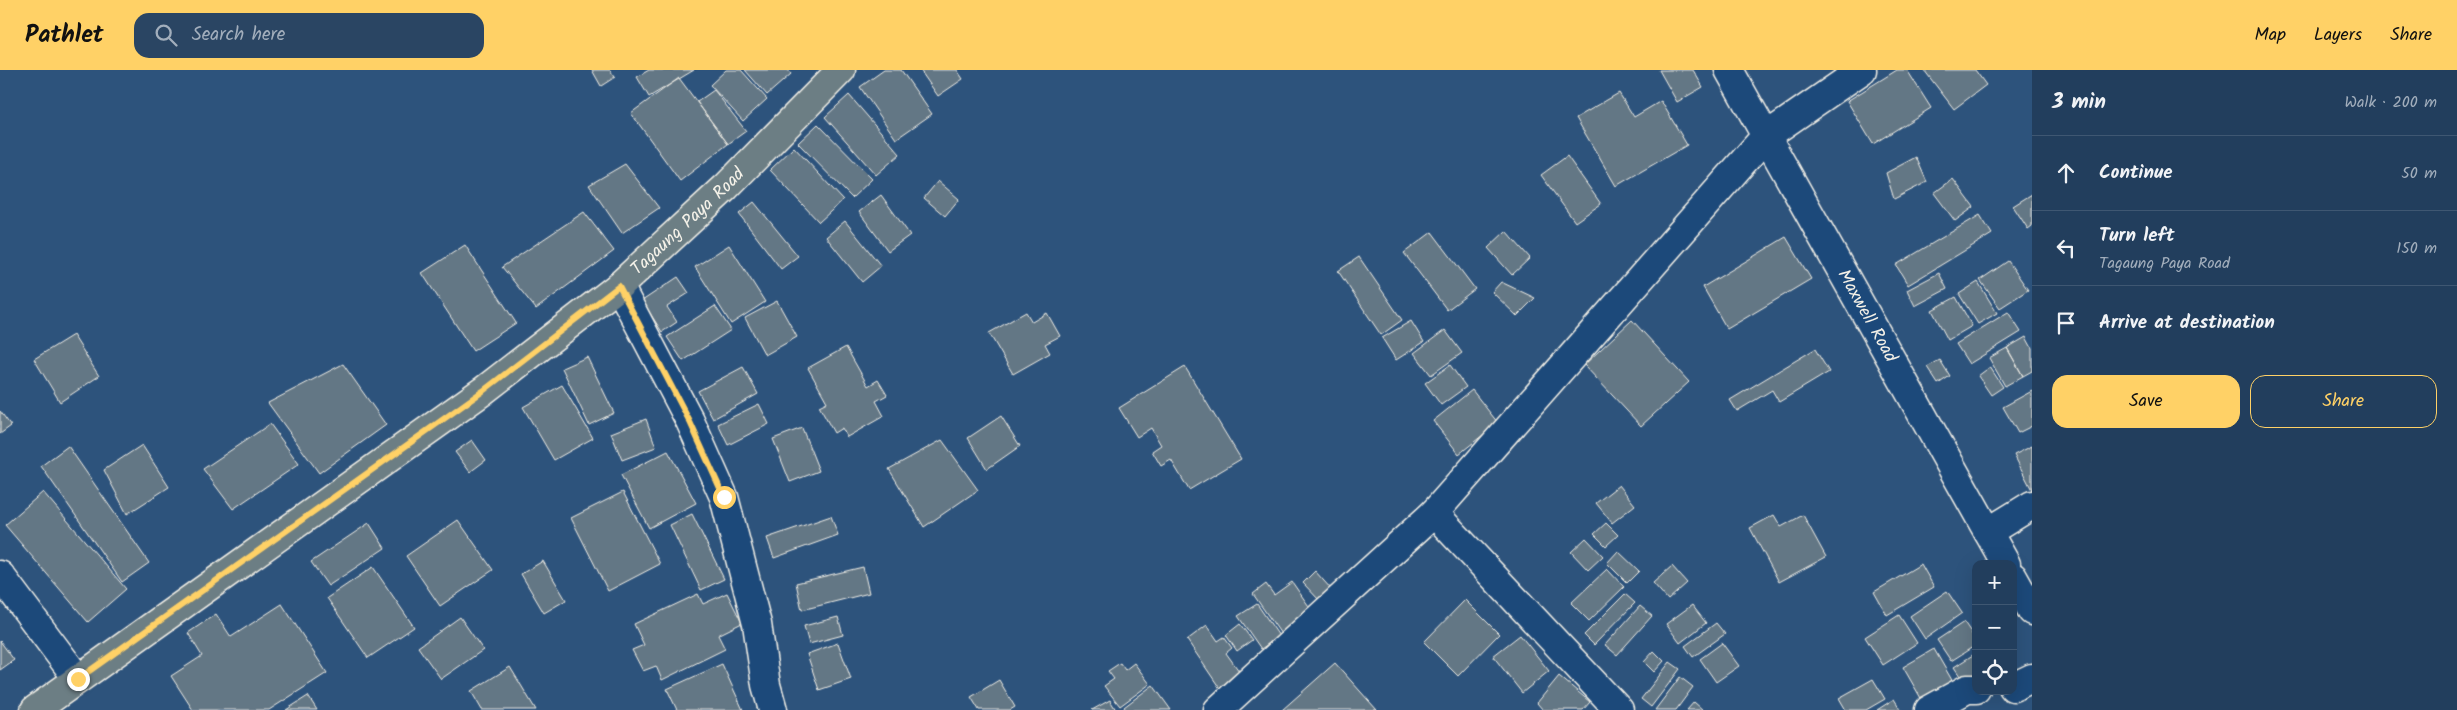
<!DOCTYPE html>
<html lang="en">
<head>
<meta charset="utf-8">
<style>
	body { margin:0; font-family:Kalam,sans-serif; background:#2a4563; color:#f1f3f6 }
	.controls { position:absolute; right:15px; bottom:15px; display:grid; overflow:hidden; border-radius:10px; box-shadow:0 5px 20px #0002 }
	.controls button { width:45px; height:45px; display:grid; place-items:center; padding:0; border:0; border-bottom:1px solid #3f5772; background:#223e5d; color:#f1f3f6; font:25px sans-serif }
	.stop { position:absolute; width:15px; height:15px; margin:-11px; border:4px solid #ffd166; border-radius:50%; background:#fff }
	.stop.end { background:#ffd166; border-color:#fff; box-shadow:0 1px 5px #0008 }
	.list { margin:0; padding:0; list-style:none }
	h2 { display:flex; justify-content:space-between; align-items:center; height:65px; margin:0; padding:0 20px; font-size:21px }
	h2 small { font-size:16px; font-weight:400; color:#a2aebc }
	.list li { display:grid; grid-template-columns:32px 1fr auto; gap:15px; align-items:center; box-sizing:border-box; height:75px; padding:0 20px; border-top:1px solid #3f5772 }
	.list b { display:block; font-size:19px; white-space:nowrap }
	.list p { margin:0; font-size:16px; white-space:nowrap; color:#a2aebc }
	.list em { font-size:16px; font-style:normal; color:#a2aebc }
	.actions { display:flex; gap:10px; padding:15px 20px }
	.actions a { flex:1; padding:11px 0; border:1px solid #ffd166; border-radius:15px; text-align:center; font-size:18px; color:#ffd166 }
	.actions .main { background:#ffd166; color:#111 }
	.icon { flex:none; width:28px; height:28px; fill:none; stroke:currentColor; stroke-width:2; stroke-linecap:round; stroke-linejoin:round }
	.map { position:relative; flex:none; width:2032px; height:640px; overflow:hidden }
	header { display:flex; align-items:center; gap:30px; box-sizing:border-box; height:70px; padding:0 25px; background:#ffd166; color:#111 }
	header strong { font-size:24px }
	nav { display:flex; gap:28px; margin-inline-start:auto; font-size:18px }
	.search { width:350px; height:45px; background:#2a4563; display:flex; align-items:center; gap:12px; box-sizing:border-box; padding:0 18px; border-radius:15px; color:#a2aebc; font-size:19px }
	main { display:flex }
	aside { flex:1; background:#223e5d }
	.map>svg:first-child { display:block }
	.building { fill:#647785; stroke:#f4f1e8 }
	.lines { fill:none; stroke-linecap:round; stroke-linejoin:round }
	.minor-casing { stroke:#f4f1e8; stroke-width:31 }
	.major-casing { stroke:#f4f1e8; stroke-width:31 }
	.minor { stroke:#1f4a7a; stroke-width:28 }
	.major { stroke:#6c7e84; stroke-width:28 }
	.route { stroke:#ffd166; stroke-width:6 }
	.labels { text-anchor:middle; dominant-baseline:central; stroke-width:4; stroke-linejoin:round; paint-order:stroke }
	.street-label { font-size:18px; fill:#f4f1e8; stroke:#1f4a7a }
</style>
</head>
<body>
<header>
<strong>Pathlet</strong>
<div class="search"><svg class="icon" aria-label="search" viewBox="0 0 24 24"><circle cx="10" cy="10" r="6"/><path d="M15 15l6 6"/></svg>Search here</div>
<nav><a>Map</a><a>Layers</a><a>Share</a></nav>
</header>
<main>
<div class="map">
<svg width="2032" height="640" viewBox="0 0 2032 640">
	<rect width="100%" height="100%" fill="#2d537c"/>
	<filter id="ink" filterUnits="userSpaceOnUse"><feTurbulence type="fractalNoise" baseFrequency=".02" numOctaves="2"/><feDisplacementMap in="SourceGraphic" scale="10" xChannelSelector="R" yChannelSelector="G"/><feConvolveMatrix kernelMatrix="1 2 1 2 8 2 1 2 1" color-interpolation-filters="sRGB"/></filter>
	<g filter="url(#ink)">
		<path class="building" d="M592 0H610L615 7 601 16Z
			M649 0H694L649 27 637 7Z
			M726 0H741L767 29 743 51 710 15Z
			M745 0H788L791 4 767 25Z
			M884 0H901L932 44 896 69 860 17Z
			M920 0H957L963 9 938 26Z
			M1659 0H1693L1703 17 1677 32Z
			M1897 0H1907L1931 38 1873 74 1847 31Z
			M1924 0H1975L1986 15 1954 39Z
			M679 8 728 74 680 111 631 43Z
			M714 20 746 61 728 74 697 32Z
			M1619 23 1634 47 1661 31 1687 75 1616 116 1576 48Z
			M849 25 900 84 876 105 825 47Z
			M818 54 872 109 852 128 798 73Z
			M794 77 843 130 819 152 770 100Z
			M1567 86 1601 134 1575 152 1541 105Z
			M1916 87 1927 112 1894 129 1886 103Z
			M625 94 659 138 622 163 589 115Z
			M1953 109 1974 137 1955 151 1934 123Z
			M938 111 959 129 945 146 924 128Z
			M2032 124V156L2028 159 2013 136Z
			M881 125 910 165 888 181 859 142Z
			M754 132 798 186 781 199 739 144Z
			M584 142 614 181 536 239 502 197Z
			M1980 145 1992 164 1908 215 1896 195Z
			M845 151 881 196 862 212 826 167Z
			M1506 161 1530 188 1512 205 1488 178Z
			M1432 162 1475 219 1447 240 1404 183Z
			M1786 167 1811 209 1727 259 1703 217Z
			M465 175 516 253 473 281 422 203Z
			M729 175 765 232 731 254 695 197Z
			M1359 187 1402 250 1381 265 1338 201Z
			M2008 191 2028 220 2000 238 1980 210Z
			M1939 203 1947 219 1915 236 1907 220Z
			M678 207 689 223 667 237 677 252 662 262 642 231Z
			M1501 212 1535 228 1517 246 1492 222Z
			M1978 212 1997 243 1978 254 1959 224Z
			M1956 227 1972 256 1948 270 1932 240Z
			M777 231 797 267 765 285 745 248Z
			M715 236 731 260 683 291 667 267Z
			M1026 242 1032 252 1047 243 1060 266 1045 274 1050 283 1013 304 989 263Z
			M2008 242 2021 262 1969 294 1956 274Z
			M1632 250 1689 312 1641 356 1584 295Z
			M1411 251 1424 272 1396 290 1382 268Z
			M1445 260 1462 283 1431 305 1414 283Z
			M73 265 99 306 60 332 34 289Z
			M2026 267 2032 278V301L2023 306 2007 278Z
			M846 277 868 316 878 310 887 325 876 331 884 346 847 367 842 358 834 363 819 336 827 332 808 298Z
			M2007 278 2023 306 2005 316 1989 288Z
			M1815 279 1829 302 1779 332 1772 320 1737 341 1730 330Z
			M587 287 614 343 589 355 562 298Z
			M1940 290 1950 306 1938 314 1927 297Z
			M343 294 386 355 319 403 268 333Z
			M1450 295 1466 317 1441 335 1425 313Z
			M743 297 758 324 713 349 698 321Z
			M1185 297 1241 389 1189 420 1171 390 1161 396 1152 381 1161 375 1151 358 1137 367 1119 338Z
			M1990 297 2003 317 1991 325 1978 306Z
			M562 315 593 368 554 390 523 337Z
			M1472 320 1498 353 1459 384 1433 351Z
			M2032 321V356L2018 363 2003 337Z
			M759 334 769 354 728 375 718 354Z
			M0 341 11 356 0 364Z
			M1001 346 1020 376 987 399 968 368Z
			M646 349 656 377 622 390 611 363Z
			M270 354 299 394 233 439 203 399Z
			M802 358 819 401 790 412 773 369Z
			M472 370 486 390 470 402 455 382Z
			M942 370 978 420 924 457 889 399Z
			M142 375 169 417 127 444 104 400Z
			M68 376 149 493 122 512 41 396Z
			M2032 376V420L2014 385Z
			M668 381 696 433 649 458 621 405Z
			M1619 415 1635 435 1612 453 1596 433Z
			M43 422 126 519 88 552 5 455Z
			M623 422 660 494 608 521 571 448Z
			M692 444 724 509 701 520 670 455Z
			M1774 445 1781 457 1803 445 1826 487 1779 512 1750 458Z
			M831 446 838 465 774 488 767 468Z
			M458 450 493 500 440 536 406 486Z
			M369 453 385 478 328 516 311 492Z
			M1606 453 1618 465 1606 476 1594 464Z
			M1586 468 1603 486 1588 500 1571 482Z
			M1618 481 1639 501 1627 513 1607 493Z
			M543 491 566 530 544 543 521 504Z
			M1921 494 1934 517 1887 545 1874 522Z
			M1672 496 1687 513 1668 530 1653 513Z
			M373 497 414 557 368 588 327 528Z
			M863 497 869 523 802 540 796 513Z
			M1607 499 1624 517 1589 551 1571 533Z
			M1315 501 1332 520 1320 531 1303 513Z
			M1292 512 1313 542 1281 564 1253 524 1266 514 1274 525Z
			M1947 521 1962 543 1925 569 1910 546Z
			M727 523 742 553 718 565 725 579 662 610 656 596 643 601 632 580 644 575 634 554 698 524 703 534Z
			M1625 524 1635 533 1594 575 1584 565Z
			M1465 530 1499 564 1458 606 1424 572Z
			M282 534 327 603 269 640H193L171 606 202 586 188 563 216 544 231 567Z
			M1257 534 1279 566 1261 579 1238 546Z
			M1692 535 1706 553 1680 573 1666 554Z
			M1640 536 1652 546 1617 585 1605 575Z
			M1899 545 1917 573 1883 595 1865 567Z
			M460 547 483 580 441 609 418 577Z
			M838 547 843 565 809 574 804 556Z
			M1964 552 1976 570V575L1951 591 1937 570Z
			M1716 553 1725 564 1693 587 1685 576Z
			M1240 554 1252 570 1237 581 1226 565Z
			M1207 555 1218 571 1224 567 1232 578 1226 583 1242 605 1221 620 1187 570Z
			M1520 565 1549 601 1522 623 1493 586Z
			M0 571 14 590 0 600Z
			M838 573 851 609 819 620 807 584Z
			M1722 573 1739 596 1716 612 1700 589Z
			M1934 579 1953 612 1922 630 1903 597Z
			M1654 581 1664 591 1654 602 1644 592Z
			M1976 583V605L1964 612 1954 597Z
			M1670 592 1680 599 1651 637 1641 629Z
			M1120 593 1125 600 1134 593 1150 614 1120 636 1104 616 1114 609 1108 601Z
			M1335 593 1377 640H1282Z
			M722 594 743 640H677L667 619Z
			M510 597 536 640H482L471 621Z
			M1559 606 1590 632 1583 640H1543L1537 633Z
			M1680 607 1693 617 1676 640H1655Z
			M1873 609 1885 629 1866 640H1846L1839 628Z
			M999 610 1015 637 1010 640H979L971 627Z
			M1153 615 1171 640H1126L1124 637Z
			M308 626 317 640H286Z
			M1894 629 1901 640H1877Z
			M1110 630 1116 640H1092Z
			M1694 632 1703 640H1687Z"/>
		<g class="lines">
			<g class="minor-casing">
				<g id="minor">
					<path id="s1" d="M1729 0 2006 494"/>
					<path d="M619 216 690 351 724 427 757 554 766 615 773 640"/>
					<path d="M1434 443 1619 640"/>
					<path d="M1988 462 2032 435"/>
					<path d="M0 505 78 609"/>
					<path d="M2013 507 2032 541"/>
					<path d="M2013 617 2032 608"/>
					<path d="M1218 640 1434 443 1765 67 1862 0"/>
					<path d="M1929 640 1967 619H1976"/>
				</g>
			</g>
			<g class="major-casing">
				<g id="major">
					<path id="s2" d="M35 640 483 321 619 216 726 117 841 0"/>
				</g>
			</g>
			<use href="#minor" class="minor"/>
			<use href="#major" class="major"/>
		</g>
	</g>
	<g class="lines" filter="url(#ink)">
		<path class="route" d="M78 609 483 321 619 216 690 352 724 427"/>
	</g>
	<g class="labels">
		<g class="street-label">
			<text stroke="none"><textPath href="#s2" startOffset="816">Tagaung Paya Road</textPath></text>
			<text stroke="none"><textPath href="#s1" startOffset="282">Maxwell Road</textPath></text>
		</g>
	</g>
</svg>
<div class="controls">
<button>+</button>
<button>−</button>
<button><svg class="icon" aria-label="locate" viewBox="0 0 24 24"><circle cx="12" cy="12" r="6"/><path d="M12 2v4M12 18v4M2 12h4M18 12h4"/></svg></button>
</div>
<div class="stop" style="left:724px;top:427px"></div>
<div class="stop end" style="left:78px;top:609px"></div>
</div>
<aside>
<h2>3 min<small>Walk · 200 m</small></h2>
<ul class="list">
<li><svg class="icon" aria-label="ahead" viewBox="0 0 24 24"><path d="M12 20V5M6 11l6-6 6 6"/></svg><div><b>Continue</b></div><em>50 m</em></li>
<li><svg class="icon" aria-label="left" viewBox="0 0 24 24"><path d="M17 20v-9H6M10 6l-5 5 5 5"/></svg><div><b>Turn left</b><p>Tagaung Paya Road</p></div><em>150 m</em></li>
<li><svg class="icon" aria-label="arrive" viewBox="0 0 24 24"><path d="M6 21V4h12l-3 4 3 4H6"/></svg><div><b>Arrive at destination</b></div></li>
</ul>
<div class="actions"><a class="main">Save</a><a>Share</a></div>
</aside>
</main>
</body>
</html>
